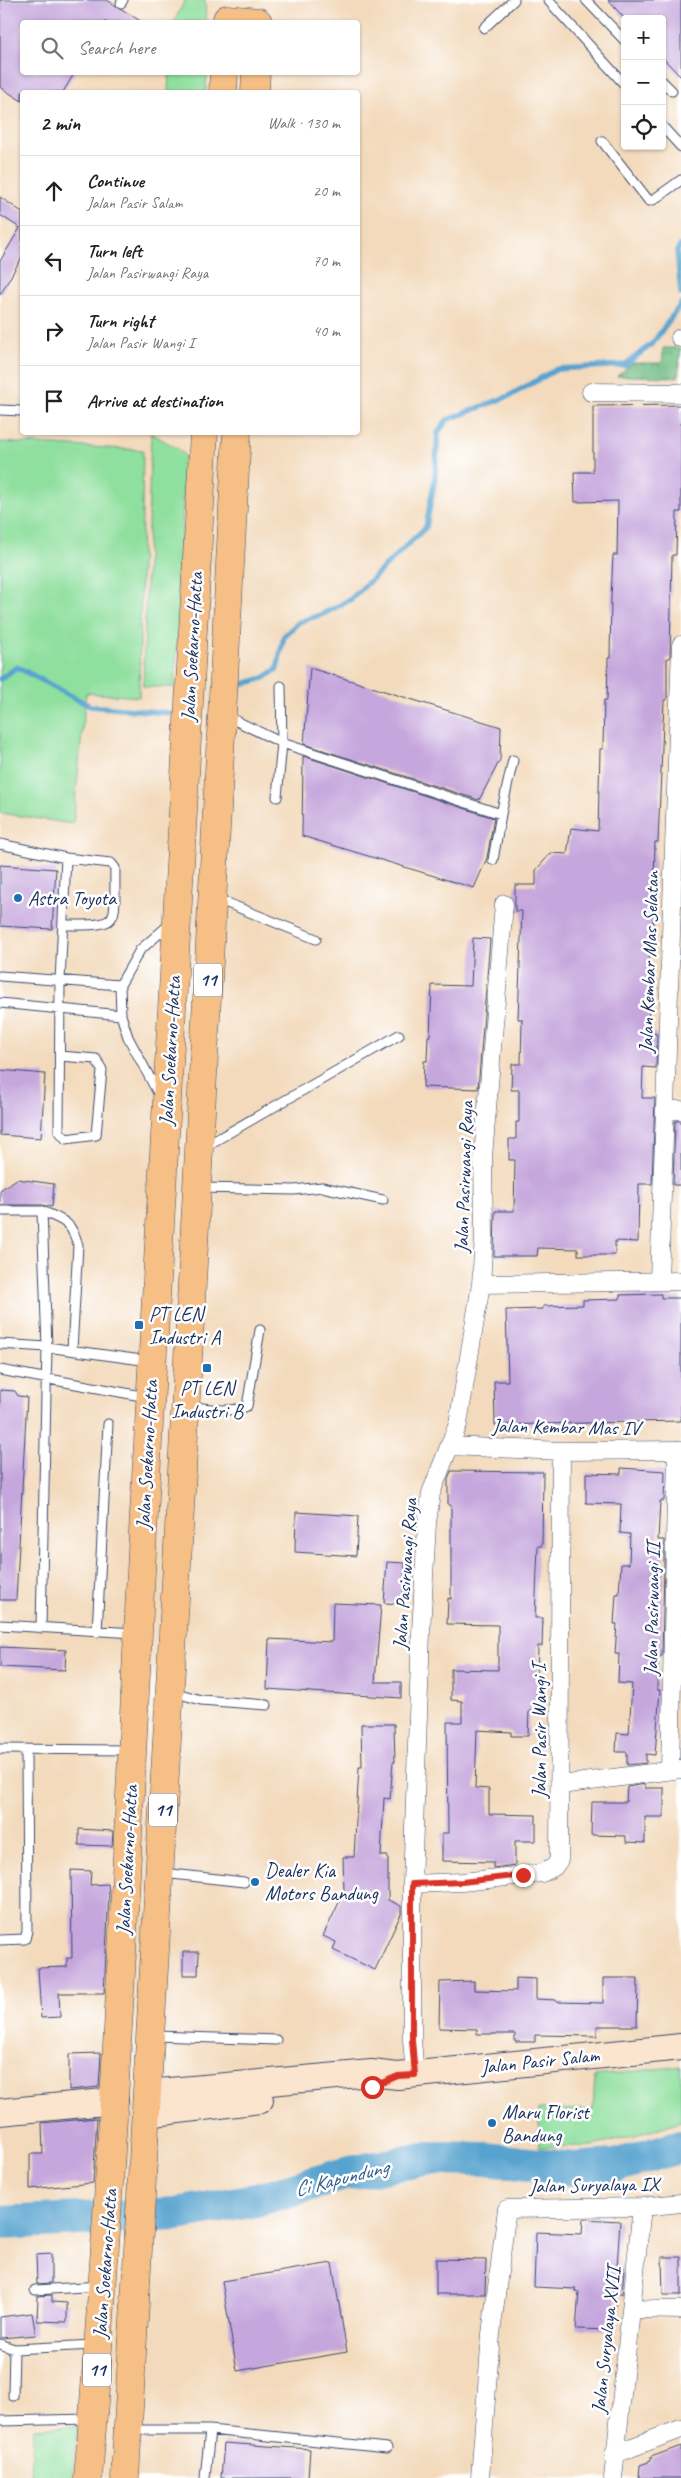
<!DOCTYPE html>
<html lang="en">
<head>
<meta charset="utf-8">
<style>
	body { margin:0; font-family:Caveat,sans-serif; background:#f6f6f6; color:#202124 }
	.controls { position:absolute; right:15px; top:15px; display:grid; overflow:hidden; border-radius:5px; box-shadow:0 1px 4px #0004 }
	.controls button { width:45px; height:45px; display:grid; place-items:center; padding:0; border:0; border-bottom:1px solid #e0e0e0; background:#fff; color:#202124; font:25px sans-serif }
	.stop { position:absolute; width:15px; height:15px; margin:-11px; border:4px solid #d93025; border-radius:50%; background:#fff }
	.stop.end { background:#d93025; border-color:#fff; box-shadow:0 1px 5px #0008 }
	.list { margin:0; padding:0; list-style:none }
	h2 { display:flex; justify-content:space-between; align-items:center; height:65px; margin:0; padding:0 20px; font-size:21px }
	h2 small { font-size:16px; font-weight:400; color:#757577 }
	.list li { display:grid; grid-template-columns:32px 1fr auto; gap:15px; align-items:center; box-sizing:border-box; height:70px; padding:0 20px; border-top:1px solid #e0e0e0 }
	.list b { display:block; font-size:19px; white-space:nowrap }
	.list p { margin:0; font-size:16px; white-space:nowrap; color:#757577 }
	.list em { font-size:16px; font-style:normal; color:#757577 }
	.icon { flex:none; width:28px; height:28px; fill:none; stroke:currentColor; stroke-width:2; stroke-linecap:round; stroke-linejoin:round }
	.map { position:relative; flex:none; width:681px; height:2478px; overflow:hidden }
	.search { position:absolute; background:#fff; box-shadow:0 1px 4px #0004; left:20px; top:20px; width:340px; height:55px; display:flex; align-items:center; gap:12px; box-sizing:border-box; padding:0 18px; border-radius:5px; color:#757577; font-size:19px }
	.panel { position:absolute; background:#fff; box-shadow:0 1px 4px #0004; left:20px; top:90px; width:340px; height:345px; border-radius:5px }
	.map>svg:first-child { display:block }
	.green { fill:#8fdf9e; stroke:#55877e }
	.forest { fill:url(#forest-crowns); stroke:#477672 }
	.lines { fill:none; stroke-linecap:round; stroke-linejoin:round }
	.stream { stroke:#57a3cf; stroke-width:5.5 }
	.river { stroke:#57a3cf; stroke-width:34 }
	.building { fill:#c6a7dd }
	.lane-casing { stroke:#3b496c; stroke-width:11 }
	.street-casing { stroke:#3b496c; stroke-width:19 }
	.secondary-casing { stroke:#3b496c; stroke-width:28 }
	.highway-casing { stroke:#3b496c; stroke-width:29 }
	.lane { stroke:#fff; stroke-width:9 }
	.street { stroke:#fff; stroke-width:18 }
	.secondary { stroke:#fbe5cf; stroke-width:26 }
	.highway { stroke:#f5bf86; stroke-width:28 }
	.route { stroke:#d93025; stroke-width:6 }
	.poi-dot { fill:#1f6fb2; stroke:#fff; stroke-width:2 }
	.labels { text-anchor:middle; dominant-baseline:central; stroke-width:5; stroke-linejoin:round; paint-order:stroke }
	.shield { fill:#fff; stroke:#5f6d8e; stroke-width:1 }
	.shield-label { font-size:19px; font-weight:bold; fill:#1b2f5e }
	.street-label { font-size:20px; fill:#1b2f5e; stroke:#fff }
	.poi-label { font-size:20px; fill:#1b2f5e; stroke:#fff; text-anchor:start }
	.water-label { font-size:21px; font-style:italic; fill:#335d8b; stroke:#fff }
</style>
</head>
<body>
<div class="map">
<svg width="681" height="2478" viewBox="0 0 681 2478">
	<defs>
		<pattern id="forest-crowns" width="20" height="18" patternUnits="userSpaceOnUse" patternTransform="scale(1.25)"><rect width="20" height="18" fill="#73be85"/><path d="M2 6a3 3 0 1 1 6 0M12 15a3 3 0 1 1 6 0" fill="none" stroke="#5e9b70"/></pattern>
	</defs>
	<rect width="100%" height="100%" fill="#fff"/>
	<filter id="ink" filterUnits="userSpaceOnUse"><feTurbulence type="fractalNoise" baseFrequency=".02" numOctaves="2"/><feDisplacementMap in="SourceGraphic" scale="10" xChannelSelector="R" yChannelSelector="G"/><feConvolveMatrix kernelMatrix="1 2 1 2 8 2 1 2 1" color-interpolation-filters="sRGB"/></filter>
	<filter id="wash" filterUnits="userSpaceOnUse"><feTurbulence type="fractalNoise" baseFrequency=".0096" numOctaves="4" result="noise"/><feDisplacementMap in="SourceGraphic" scale="20" xChannelSelector="R" yChannelSelector="G"/><feGaussianBlur stdDeviation="1.12" result="paint"/><feColorMatrix in="noise" values="0 0 0 0 0 0 0 0 0 0 0 0 0 0 0 0 0 1.4 0 .05"/><feComposite in="paint" operator="in"/></filter>
	<g filter="url(#wash)">
		<rect width="100%" height="100%" fill="#f3dabc"/>
		<path class="green" d="M185 0H205L206 22H174Z
			M169 73H207L206 92H168Z
			M151 433 178 449 185 456 175 687H143Z
			M0 442 143 450 139 697 86 693 73 824 0 813Z
			M681 2066V2121L635 2136 592 2146 539 2147V2109L593 2110 595 2076Z
			M78 2426 72 2478H30L34 2428Z"/>
		<path class="forest" d="M663 348H681L678 377 617 376 633 363H662Z"/>
		<g class="lines">
			<path class="stream" d="M681 245 677 251 681 294
				M0 679 17 667 90 706 169 713
				M243 684 264 678 277 669 284 636 299 622 323 614 351 599 426 527 435 477 438 433 447 420 509 396 557 369 625 365 652 344 681 304"/>
			<path class="river" d="M0 2223 177 2214 256 2200 345 2174 429 2158 486 2159 573 2169 615 2166 681 2146"/>
		</g>
		<g id="blocks">
			<path class="building" d="M0 0H107L142 22H22V72H75L63 92H22V101L0 87Z
				M608 0H681V77L662 57V19H625Z
				M0 197 22 212V257L0 295V261L20 228 0 215Z
				M681 405V512H677L676 555H672L670 658H667V700H664L658 842H655L653 928 650 927 648 1032 657 1034 656 1068 643 1067 642 1098H655L652 1184H639L638 1242 615 1241V1255H578V1249L538 1248 537 1256H494L495 1211H514L515 1160H509V1139H516V1122H519V1090H511L512 1064H521L522 1019H518L522 911H515V885H536V870L551 853 567 854 571 828 598 831 600 749H603L604 700H607L608 658H610L611 598 613 555H617L618 501 575 502 574 472H593V406Z
				M310 668 501 727 500 760 479 800 304 744Z
				M303 756 494 818 487 858 474 888 302 836Z
				M0 865 56 869 52 929 0 926Z
				M473 938 490 939 478 1089 423 1087 424 1061H427L428 1036H430L432 985 471 986Z
				M0 1070 45 1074 41 1138 0 1135Z
				M675 1121H681V1185H673Z
				M17 1179 54 1184 52 1207 42 1205H0V1190Z
				M661 1294V1298H681V1421L495 1425 494 1381H508L506 1310 543 1309V1306L583 1305V1300L620 1299V1295Z
				M0 1390 15 1391 18 1396 27 1397 16 1600H0Z
				M621 1468 665 1471 664 1501H660L658 1540H664V1565L662 1656H658L657 1690H660L655 1755 646 1754V1763L627 1765V1752H616L617 1733 629 1734 632 1684 618 1683 619 1654H615L617 1624H614L616 1594H619L621 1564H629L630 1534 620 1533 621 1504 586 1503V1473L621 1474Z
				M451 1471 543 1472 542 1546H538L535 1618H543L542 1646H538L536 1711H529L528 1736H511V1732L477 1730 475 1788 489 1789V1814L536 1815V1841H515V1865L493 1868V1862L442 1861V1833H448L447 1722H462V1701L451 1700V1669L498 1670V1625L447 1624 448 1598 451 1599V1505H448V1479Z
				M296 1512 358 1516 356 1556 295 1552Z
				M387 1562 405 1563 403 1604 384 1603Z
				M333 1603 381 1605 375 1682H401V1698L267 1689 269 1639 332 1642Z
				M0 1647 66 1650 65 1670 0 1667Z
				M361 1724H394L395 1762H393L390 1799 384 1798 381 1856H388V1900L401 1906V1914L375 1970 333 1950 336 1942 323 1936 344 1892 343 1857H354L359 1767H362Z
				M645 1784V1788H664V1817H645V1843L626 1842V1836L591 1835 592 1802H626L627 1787Z
				M79 1829 113 1831 112 1846 79 1845Z
				M71 1870 91 1871 90 1885 108 1884 109 1893 104 1993H59L60 2017 41 2018 38 1968 67 1967V1958H72Z
				M183 1952H199L198 1975H183Z
				M516 1978 536 1979V1999L556 2000V2002L603 2003V1978H638L637 2026H597V2036L535 2035V2042H515V2034H477V2029L439 2028 440 1982 474 1981V1990L516 1991Z
				M101 2053 99 2087 69 2090V2054Z
				M97 2118 93 2183 30 2189V2154H43L42 2123Z
				M583 2219 620 2221 617 2267 624 2268 622 2294H616L613 2330 576 2329 579 2292H576V2289L534 2287 536 2232 582 2234Z
				M51 2254V2283L37 2284 36 2255Z
				M662 2257H681V2295H663Z
				M436 2259 486 2260 485 2294H436Z
				M332 2263 347 2352 237 2371 222 2281Z
				M52 2295V2302L67 2303V2322L37 2321 38 2296Z
				M32 2313 36 2335 0 2338V2317Z
				M224 2443 310 2449 308 2478H221Z
				M681 2446V2478H639L640 2465 651 2461V2457Z"/>
		</g>
	</g>
	<g filter="url(#ink)">
		<use href="#blocks" fill-opacity="0" stroke="#3b496c" stroke-width="1"/>
		<g class="lines">
			<g class="lane-casing">
				<path id="lane" d="M548 0 625 85
					M586 0 625 41
					M121 3 123 0
					M484 28 514 0
					M662 81 672 91
					M662 126 681 147
					M602 141 649 201 653 200 681 180
					M0 410 22 411
					M226 716 282 743 501 814 513 760
					M277 797 282 743 281 686
					M0 844 66 858 111 863 115 868C114 926 123 925 63 925
					M493 860 501 814
					M215 898 316 939
					M0 976 120 985
					M0 1003 121 1015
					M60 1056 96 1059 102 1070 96 1135 66 1139 59 1131 60 981 66 858
					M158 1093 128 1037 121 1015 120 985 140 950 170 924
					M204 1147 399 1035
					M200 1188 294 1190 322 1187 383 1200
					M0 1211H42L47 1347 41 1628
					M42 1211C64 1221 71 1221 78 1245L72 1350
					M0 1344 47 1347 149 1361
					M0 1370 147 1397
					M189 1406C206 1408 231 1414 247 1406L260 1330
					M0 1625 135 1633
					M97 1632 108 1424
					M173 1692 201 1700 267 1705
					M0 1749 130 1750
					M163 1873 244 1882
					M0 1940 25 1939 27 1931 26 1749
					M154 2036 276 2040
					M35 2290 100 2286
					M0 2344 14 2349 94 2345
					M13 2396 14 2349
					M0 2421 90 2419
					M130 2430H210L387 2448
					M205 2478 210 2430"/>
			</g>
			<g class="street-casing">
				<path id="street" d="M680 338H681
					M591 392 681 393
					M665 1110H681
					M659 1281 681 645
					M481 1284 681 1281
					M450 1446 561 1451 681 1450
					M670 1770 677 1450
					M561 1785 681 1769
					M412 1884 462 1882 542 1873 554 1867 559 1860 561 1451
					M415 2075 412 2040V1884L421 1632 427 1523 431 1493 458 1424 481 1284 484 1236 483 1157 504 904
					M631 2309 681 2310
					M614 2454 681 2429
					M480 2478 491 2334 507 2209 642 2207 681 2203
					M613 2478 642 2207"/>
			</g>
			<g class="secondary-casing">
				<path id="secondary" d="M147 2093 371 2073 398 2076 681 2047
					M0 2112 115 2101
					M146 2114 260 2100"/>
			</g>
			<g class="highway-casing">
				<path id="highway" d="M227 19 258 22
					M223 92 224 72
					M255 92 256 72
					M88 2478C114 2163 127 1848 143 1532 161 1166 184 799 204 432
					M125 2478 179 1528 237 432"/>
			</g>
			<use href="#lane" class="lane"/>
			<use href="#street" class="street"/>
			<use href="#secondary" class="secondary"/>
			<use href="#highway" class="highway"/>
		</g>
	</g>
	<g class="lines" filter="url(#ink)">
		<path class="route" d="M372 2087 398 2076 415 2075 412 2040V1884L462 1882 523 1875"/>
	</g>
	<g class="poi-dot">
		<circle cx="18" cy="898" r="5"/>
		<rect x="134" y="1320" width="10" height="10" rx="2.5"/>
		<rect x="202" y="1363" width="10" height="10" rx="2.5"/>
		<circle cx="255" cy="1882" r="5"/>
		<circle cx="492" cy="2123" r="5"/>
	</g>
	<g class="labels">
		<g class="shield">
			<rect x="194" y="963.5" width="28" height="33" rx="4"/>
			<rect x="149" y="1793.5" width="28" height="33" rx="4"/>
			<rect x="83" y="2353.5" width="28" height="33" rx="4"/>
		</g>
		<g class="shield-label">
			<text x="208" y="980">11</text>
			<text x="163" y="1810">11</text>
			<text x="97" y="2370">11</text>
		</g>
		<g class="street-label">
			<text transform="translate(192 647) rotate(-87)">Jalan Soekarno-Hatta</text>
			<text transform="translate(649 962) rotate(-88)">Jalan Kembar Mas Selatan</text>
			<text transform="translate(170 1051) rotate(-87)">Jalan Soekarno-Hatta</text>
			<text transform="translate(464 1177) rotate(-88)">Jalan Pasirwangi Raya</text>
			<text transform="translate(566 1427) rotate(1)">Jalan Kembar Mas IV</text>
			<text transform="translate(147 1455) rotate(-87)">Jalan Soekarno-Hatta</text>
			<text transform="translate(405 1574) rotate(-86)">Jalan Pasirwangi Raya</text>
			<text transform="translate(652 1609) rotate(-89)">Jalan Pasirwangi II</text>
			<text transform="translate(539 1731) rotate(-90)">Jalan Pasir Wangi I</text>
			<text transform="translate(127 1860) rotate(-87)">Jalan Soekarno-Hatta</text>
			<text transform="translate(540 2061) rotate(-6)">Jalan Pasir Salam</text>
			<text transform="translate(594 2185) rotate(-1)">Jalan Suryalaya IX</text>
			<text transform="translate(105 2264) rotate(-86)">Jalan Soekarno-Hatta</text>
			<text transform="translate(606 2340) rotate(-84)">Jalan Suryalaya XVII</text>
		</g>
		<g class="poi-label">
			<text x="28" y="898">Astra Toyota</text>
			<text x="149" y="1314">PT LEN<tspan x="149" dy="23">Industri A</tspan></text>
			<text x="207" y="1388" text-anchor="middle">PT LEN<tspan x="207" dy="23">Industri B</tspan></text>
			<text x="265" y="1870">Dealer Kia<tspan x="265" dy="23">Motors Bandung</tspan></text>
			<text x="502" y="2112">Maru Florist<tspan x="502" dy="23">Bandung</tspan></text>
		</g>
		<g class="water-label">
			<text transform="translate(341 2178) rotate(-14)">Ci Kapundung</text>
		</g>
	</g>
</svg>
<div class="controls">
<button>+</button>
<button>−</button>
<button><svg class="icon" aria-label="locate" viewBox="0 0 24 24"><circle cx="12" cy="12" r="6"/><path d="M12 2v4M12 18v4M2 12h4M18 12h4"/></svg></button>
</div>
<div class="stop" style="left:372px;top:2087px"></div>
<div class="stop end" style="left:523px;top:1875px"></div>
<div class="search"><svg class="icon" aria-label="search" viewBox="0 0 24 24"><circle cx="10" cy="10" r="6"/><path d="M15 15l6 6"/></svg>Search here</div>
<section class="panel">
<h2>2 min<small>Walk · 130 m</small></h2>
<ul class="list">
<li><svg class="icon" aria-label="ahead" viewBox="0 0 24 24"><path d="M12 20V5M6 11l6-6 6 6"/></svg><div><b>Continue</b><p>Jalan Pasir Salam</p></div><em>20 m</em></li>
<li><svg class="icon" aria-label="left" viewBox="0 0 24 24"><path d="M17 20v-9H6M10 6l-5 5 5 5"/></svg><div><b>Turn left</b><p>Jalan Pasirwangi Raya</p></div><em>70 m</em></li>
<li><svg class="icon" aria-label="right" viewBox="0 0 24 24"><path d="M7 20v-9h11M14 6l5 5-5 5"/></svg><div><b>Turn right</b><p>Jalan Pasir Wangi I</p></div><em>40 m</em></li>
<li><svg class="icon" aria-label="arrive" viewBox="0 0 24 24"><path d="M6 21V4h12l-3 4 3 4H6"/></svg><div><b>Arrive at destination</b></div></li>
</ul>
</section>
</div>
</body>
</html>
